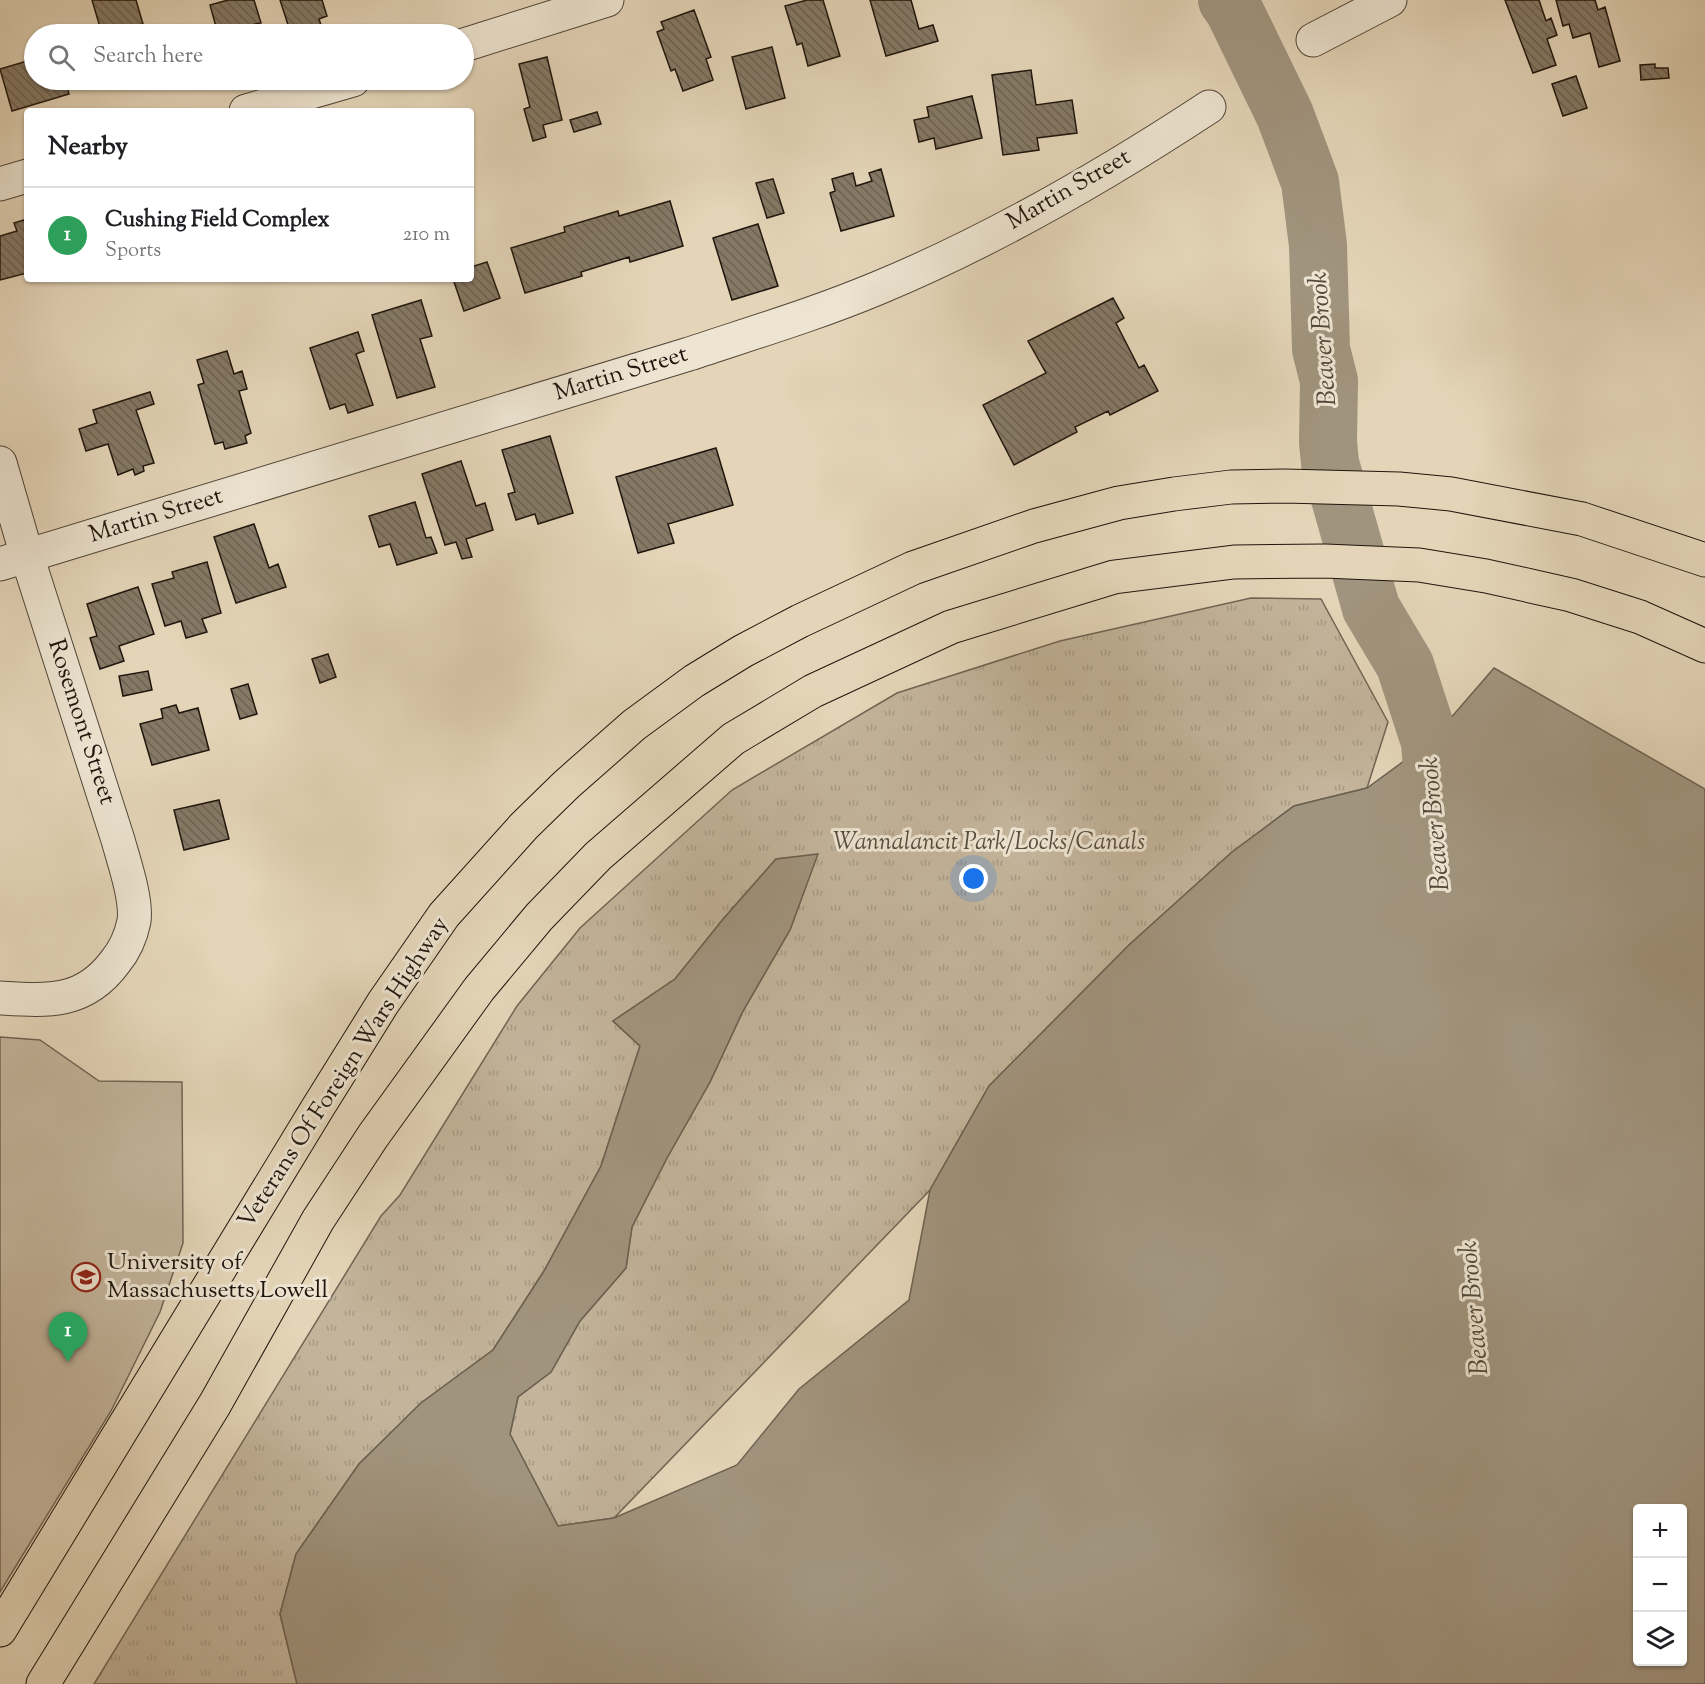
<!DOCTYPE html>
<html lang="en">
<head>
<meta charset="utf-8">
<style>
	body { margin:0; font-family:"Sorts Mill Goudy",serif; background:#f2f2f2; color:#202124 }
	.controls { position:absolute; right:18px; bottom:18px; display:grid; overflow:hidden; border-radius:6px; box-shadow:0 2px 4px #0004 }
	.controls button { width:54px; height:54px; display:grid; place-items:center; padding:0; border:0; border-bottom:2px solid #e0e0e0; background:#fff; color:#202124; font:30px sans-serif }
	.you { position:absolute; left:974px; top:879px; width:21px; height:21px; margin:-15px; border:4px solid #fff; border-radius:50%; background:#1a73e8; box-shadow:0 0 0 9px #1a73e833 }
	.badge { display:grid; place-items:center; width:39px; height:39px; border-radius:50%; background:#7c3aed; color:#fff; font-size:20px; font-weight:700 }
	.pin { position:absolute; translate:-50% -50px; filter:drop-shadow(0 2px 3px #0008) }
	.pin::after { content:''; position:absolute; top:32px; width:21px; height:18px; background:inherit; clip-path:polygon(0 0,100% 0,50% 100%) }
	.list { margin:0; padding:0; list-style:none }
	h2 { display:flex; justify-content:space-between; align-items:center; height:78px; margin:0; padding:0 24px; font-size:26px }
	h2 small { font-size:20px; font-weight:400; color:#757577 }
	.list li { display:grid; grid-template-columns:39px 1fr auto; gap:18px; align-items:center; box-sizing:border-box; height:96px; padding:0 24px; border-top:2px solid #e0e0e0 }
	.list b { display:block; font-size:22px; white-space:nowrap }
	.list p { margin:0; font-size:20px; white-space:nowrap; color:#757577 }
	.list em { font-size:20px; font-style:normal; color:#757577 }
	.icon { flex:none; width:33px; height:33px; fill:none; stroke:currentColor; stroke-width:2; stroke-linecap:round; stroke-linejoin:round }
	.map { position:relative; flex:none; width:1705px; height:1684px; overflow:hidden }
	.search { position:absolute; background:#fff; box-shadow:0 2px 4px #0004; left:24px; top:24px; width:450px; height:66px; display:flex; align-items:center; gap:15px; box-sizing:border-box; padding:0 21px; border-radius:33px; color:#757577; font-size:22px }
	.panel { position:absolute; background:#fff; box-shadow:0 2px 4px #0004; left:24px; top:108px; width:450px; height:174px; border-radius:6px }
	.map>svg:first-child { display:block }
	.grass { fill:#c3b49b; stroke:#716454; stroke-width:1.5 }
	.park { fill:url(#park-tufts); stroke:#716454; stroke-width:1.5 }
	.water { fill:#a1947e; stroke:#6d6151; stroke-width:1.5; fill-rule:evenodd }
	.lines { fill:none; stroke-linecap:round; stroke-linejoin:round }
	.river { stroke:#a1947e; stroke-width:58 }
	.building { fill:url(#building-back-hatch); stroke:#1f150d; stroke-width:1.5 }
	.minor-casing { stroke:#504538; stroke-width:35 }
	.tertiary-casing { stroke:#504538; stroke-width:35 }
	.primary-casing { stroke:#1f150d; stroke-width:35 }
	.minor { stroke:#ede4d1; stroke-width:33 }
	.tertiary { stroke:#ede4d1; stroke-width:33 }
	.primary { stroke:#e4d5b8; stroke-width:33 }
	.labels { text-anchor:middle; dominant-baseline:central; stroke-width:6; stroke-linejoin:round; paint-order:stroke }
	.street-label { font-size:24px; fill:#1f150d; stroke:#ede4d1 }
	.park-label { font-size:24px; font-style:italic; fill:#584d3f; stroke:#ede4d1 }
	.poi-label { font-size:24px; fill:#1f150d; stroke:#ede4d1; text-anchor:start }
	.water-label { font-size:26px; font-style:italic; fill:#53483a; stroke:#ede4d1 }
</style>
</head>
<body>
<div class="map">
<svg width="1705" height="1684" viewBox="0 0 1705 1684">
	<defs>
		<pattern id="park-tufts" width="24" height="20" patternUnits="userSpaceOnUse" patternTransform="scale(1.5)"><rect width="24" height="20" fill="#c3b49b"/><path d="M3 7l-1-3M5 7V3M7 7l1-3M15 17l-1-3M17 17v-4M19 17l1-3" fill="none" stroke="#a79a84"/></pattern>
		<pattern id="building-back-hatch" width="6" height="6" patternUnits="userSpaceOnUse" patternTransform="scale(1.5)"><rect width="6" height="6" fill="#857966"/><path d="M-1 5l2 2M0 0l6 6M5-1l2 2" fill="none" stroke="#6c6252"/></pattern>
	</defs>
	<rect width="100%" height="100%" fill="#e4d5b8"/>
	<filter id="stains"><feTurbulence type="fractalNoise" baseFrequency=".00333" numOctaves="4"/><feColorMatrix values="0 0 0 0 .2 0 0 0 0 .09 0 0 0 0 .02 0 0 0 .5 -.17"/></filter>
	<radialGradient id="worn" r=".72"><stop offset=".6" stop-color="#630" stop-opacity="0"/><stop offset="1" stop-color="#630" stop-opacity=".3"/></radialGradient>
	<path class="grass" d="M0 1037 40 1040 99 1081 182 1082 183 1243 160 1312 111 1411 0 1592Z"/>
	<path class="park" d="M1251 598 1321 599 1388 722 1367 788 1294 806 1232 852 1130 944 989 1086 930 1190 614 1518 558 1526 510 1434 518 1397 551 1372 580 1321 626 1268 632 1227 667 1158 710 1082 743 1011 790 930 817 855 776 859 724 918 675 979 613 1021 640 1046 601 1166 544 1271 493 1350 421 1403 359 1464 296 1554 280 1614 297 1684H94L381 1216 400 1195 517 1006 580 928 732 790 897 693 1060 641Z"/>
	<path class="water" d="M1494 668 1705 789V1684H297L280 1614 296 1554 359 1464 421 1403 493 1350 544 1271 601 1166 640 1046 613 1021 675 979 724 918 776 859 818 854 790 930 743 1011 710 1082 667 1158 632 1227 626 1268 580 1321 551 1372 518 1397 510 1434 558 1526 614 1518 737 1465 799 1389 909 1300 930 1190 989 1086 1130 944 1232 852 1294 806 1367 788 1430 742ZM1638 1508H1682V1662H1638Z"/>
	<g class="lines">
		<path class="river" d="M1227 0 1234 10 1285 115 1310 182 1318 245 1321 349 1329 381 1328 442 1330 463 1371 608 1405 665 1430 742 1436 823"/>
	</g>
	<path class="building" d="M92 0H136L143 24 110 34H102Z
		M228 0H254L261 23 250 25 253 34H218L210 5Z
		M280 0H322L327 16 319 19 324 34H291Z
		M807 0H823L840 56 808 66 802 43 797 45 785 6Z
		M870 0H911L919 29 933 25 938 41 886 56Z
		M1505 0H1539L1546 21 1551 18 1557 35 1547 39 1556 65 1533 73Z
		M1556 0H1595L1598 10 1605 7 1620 61 1599 67 1590 33 1573 38 1569 24 1563 26Z
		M694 10 711 57 706 59 713 80 683 91 675 69 671 71 657 32 664 29 661 22Z
		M772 47 785 98 746 109 732 57Z
		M547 57 562 120 543 125 546 137 533 141 524 109 530 107 519 64Z
		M34 59V80H65L69 94 12 111 0 69Z
		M1655 64V68H1668L1669 78 1641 80 1640 65Z
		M1031 70 1036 105 1072 100 1077 133 1037 138 1039 150 1003 155 992 75Z
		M1576 76 1587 108 1563 116 1552 84Z
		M972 96 982 138 936 149 934 138 919 142 914 120 929 117 927 107Z
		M597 112 601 124 574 132 570 120Z
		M881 169 894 216 841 231 830 193 835 191 832 179 853 173 856 186 872 181 869 173Z
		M773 179 784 213 767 218 756 183Z
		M670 201 683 246 630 262 629 257 581 272 582 276 525 293 511 248 565 232 564 227 618 211 619 216Z
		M27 219V273L0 280V236L17 231 14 223Z
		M758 224 778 286 732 300 713 238Z
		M487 262 500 298 464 311 453 279H471V267Z
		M1113 298 1124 318 1116 323 1139 368 1144 365 1158 391 1110 415 1108 411 1075 427 1077 432 1014 465 983 405 1046 373 1028 341Z
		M421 300 432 336 420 339 435 387 397 398 372 315Z
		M358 332 364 351 356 354 373 405 348 413 345 404 330 409 310 348Z
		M227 351 234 374 242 371 247 389 239 391 251 433 245 436 247 443 225 449 223 442 215 444 198 385 204 383 197 360Z
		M150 392 154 404 136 410 154 463 143 466 144 471 135 475 133 469 118 475 108 444 86 451 79 429 97 423 93 410Z
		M550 436 573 513 538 524 535 514 516 520 508 494 515 492 502 450Z
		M716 448 733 505 668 524 674 543 638 553 616 477Z
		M461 461 476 506 485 503 493 530 466 539 472 557 462 559 456 542 445 545 422 474Z
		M415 502 426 538 431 537 437 553 397 565 390 544 379 547 369 516Z
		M254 524 269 568 278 564 286 587 236 603 214 537Z
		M207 562 221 613 202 619 207 632 186 638 181 621 165 626 152 584 174 578 172 572Z
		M138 587 154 634 119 646 124 661 100 669 90 638 97 636 87 604Z
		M328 654 336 677 320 683 312 659Z
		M148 671 152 690 123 696 119 676Z
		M248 684 257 714 240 719 231 689Z
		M176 705 179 713 198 708 209 750 152 765 140 724 163 718 161 709Z
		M219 800 229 839 184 850 174 810Z"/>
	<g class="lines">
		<g class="minor-casing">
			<path id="minor" d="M464 45 607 0
				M246 111 353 80
				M0 184 27 176
				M0 463 27 556 118 840C124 862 137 899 134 921 131 936 125 950 115 962 84 1004 48 1001 0 998"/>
		</g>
		<g class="tertiary-casing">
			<path id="tertiary" d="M1313 40 1390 0
				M0 564 689 354C752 333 816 314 878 288 994 240 1104 176 1209 107"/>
		</g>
		<g class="primary-casing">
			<path id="primary" d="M0 1630 317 1109 383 1003 444 915 524 826 566 785 634 725 694 681 743 651 800 621 913 568 1034 526 1119 503 1174 494 1231 487 1285 486 1399 489 1451 494 1582 519 1705 560
				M43 1684 215 1404 318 1220 373 1136 479 989 539 917 598 856 733 739 813 691 951 627 1114 577 1234 562 1325 561 1419 565 1486 576 1571 595 1640 617 1705 646"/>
		</g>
		<use href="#minor" class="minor"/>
		<use href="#tertiary" class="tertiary"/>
		<use href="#primary" class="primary"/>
	</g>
	<defs>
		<g id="university-ring" transform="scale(1.5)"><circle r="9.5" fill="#ede4d1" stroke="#8f2418" stroke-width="1.5"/><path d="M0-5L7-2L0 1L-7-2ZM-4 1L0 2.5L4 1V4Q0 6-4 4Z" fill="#8f2418"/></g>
	</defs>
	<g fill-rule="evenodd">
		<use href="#university-ring" x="86" y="1277"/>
	</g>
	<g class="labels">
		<g class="street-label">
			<text transform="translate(1069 190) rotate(-30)">Martin Street</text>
			<text transform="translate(621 374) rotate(-17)">Martin Street</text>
			<text transform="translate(156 516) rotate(-17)">Martin Street</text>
			<text transform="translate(81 722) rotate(72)">Rosemont Street</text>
			<text transform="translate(344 1073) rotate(-57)">Veterans Of Foreign Wars Highway</text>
		</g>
		<g class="park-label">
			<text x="989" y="843">Wannalancit Park/Locks/Canals</text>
		</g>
		<g class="poi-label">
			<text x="107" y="1263">University of<tspan x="107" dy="28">Massachusetts Lowell</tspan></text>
		</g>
		<g class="water-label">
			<text transform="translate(1324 339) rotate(-94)">Beaver Brook</text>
			<text transform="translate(1436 824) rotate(-95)">Beaver Brook</text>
			<text transform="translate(1475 1308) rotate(-95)">Beaver Brook</text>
		</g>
	</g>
	<rect width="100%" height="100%" filter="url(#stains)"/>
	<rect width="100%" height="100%" fill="url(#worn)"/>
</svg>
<div class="controls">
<button>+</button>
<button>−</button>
<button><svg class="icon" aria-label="layers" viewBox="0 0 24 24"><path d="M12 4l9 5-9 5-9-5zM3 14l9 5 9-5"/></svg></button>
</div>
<div class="you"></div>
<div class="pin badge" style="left:68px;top:1362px;background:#2e9e5b">1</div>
<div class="search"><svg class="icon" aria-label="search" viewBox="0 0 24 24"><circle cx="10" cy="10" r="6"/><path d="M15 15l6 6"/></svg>Search here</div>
<section class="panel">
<h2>Nearby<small></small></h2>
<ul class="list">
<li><span class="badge" style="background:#2e9e5b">1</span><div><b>Cushing Field Complex</b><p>Sports</p></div><em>210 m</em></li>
</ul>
</section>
</div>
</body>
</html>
